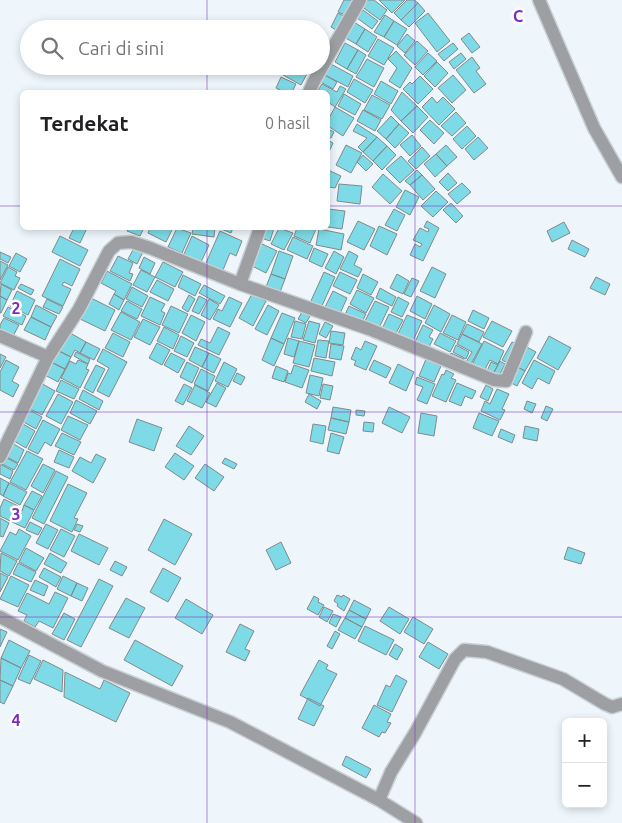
<!DOCTYPE html>
<html lang="id">
<head>
<meta charset="utf-8">
<style>
	body { margin:0; font-family:Ubuntu,sans-serif; background:#f6f6f6; color:#202124 }
	.controls { position:absolute; right:15px; bottom:15px; display:grid; overflow:hidden; border-radius:8px; box-shadow:0 2px 8px #0003 }
	.controls button { width:45px; height:45px; display:grid; place-items:center; padding:0; border:0; border-bottom:1px solid #e0e0e0; background:#fff; color:#202124; font:25px sans-serif }
	.list { margin:0; padding:0; list-style:none }
	h2 { display:flex; justify-content:space-between; align-items:center; height:65px; margin:0; padding:0 20px; font-size:21px }
	h2 small { font-size:16px; font-weight:400; color:#757577 }
	.icon { flex:none; width:28px; height:28px; fill:none; stroke:currentColor; stroke-width:2; stroke-linecap:round; stroke-linejoin:round }
	.map { position:relative; flex:none; width:622px; height:823px; overflow:hidden }
	.search { position:absolute; background:#fff; box-shadow:0 2px 8px #0003; left:20px; top:20px; width:310px; height:55px; display:flex; align-items:center; gap:12px; box-sizing:border-box; padding:0 18px; border-radius:28px; color:#757577; font-size:19px }
	.panel { position:absolute; background:#fff; box-shadow:0 2px 8px #0003; left:20px; top:90px; width:310px; height:140px; border-radius:8px }
	.map>svg:first-child { display:block }
	.building { fill:#7edae6; stroke:#818a8b }
	.lines { fill:none; stroke-linecap:round; stroke-linejoin:round }
	.minor-casing { stroke:#c9d0d5; stroke-width:15 }
	.minor { stroke:#9d9fa2; stroke-width:12 }
	.grid { fill:none; stroke:#7b2cbf; stroke-width:1; stroke-opacity:0.55 }
	.grid-label { font-size:16px; text-anchor:middle; font-weight:bold; fill:#7b2cbf; stroke:#fff; stroke-width:5; stroke-linejoin:round; paint-order:stroke }
</style>
</head>
<body>
<div class="map">
<svg width="622" height="823" viewBox="0 0 622 823">
	<rect width="100%" height="100%" fill="#eef6fc"/>
	<path class="building" d="M344 0H355L347 16 338 12Z
		M365 0H374L387 10 380 20 361 6Z
		M379 0H405L392 13Z
		M407 0H414L418 3 401 20 394 13Z
		M418 3 425 11 409 27 401 20Z
		M363 10 378 21 372 29 357 18Z
		M338 13 345 17 338 31 331 27Z
		M428 13 450 41 437 52 415 23Z
		M385 15 394 21 384 37 374 32Z
		M394 21 407 29 397 45 384 37Z
		M354 22 365 29 356 44 344 37Z
		M365 29 377 37 368 52 356 44Z
		M469 33 480 47 472 53 461 39Z
		M407 34 415 41 405 53 397 46Z
		M378 39 394 48 384 65 368 56Z
		M417 41 428 51 415 65 404 55Z
		M345 43 358 50 347 69 335 62Z
		M453 43 458 49 444 61 438 54Z
		M358 50 366 55 356 74 347 69Z
		M396 51 412 68 400 88 389 81 397 68 388 59Z
		M428 53 437 61 423 75 415 67Z
		M461 53 466 59 454 69 449 62Z
		M472 57 480 68 476 71 486 84 474 93 456 70Z
		M367 59 384 68 374 87 356 77Z
		M437 62 448 73 435 87 424 76Z
		M329 63 353 76 348 87 323 74Z
		M287 66H306L310 68 301 85 283 75Z
		M323 74 337 82 333 89 319 81Z
		M453 75 466 90 452 103 438 88Z
		M420 76 433 89 418 104 403 89 410 82 412 84Z
		M281 77 296 84 292 92H281L282 91 276 88Z
		M354 79 373 90 365 103 347 92Z
		M381 81 398 91 391 104 374 94Z
		M322 84 337 92 340 86 346 89 335 107 328 102V92H317Z
		M402 92 417 106 401 121 391 110Z
		M344 94 361 104 355 115 338 106Z
		M372 95 390 105 382 119 364 110Z
		M432 97 437 103 443 97 455 109 439 125 422 107Z
		M417 106 428 117 413 133 401 121Z
		M335 107 354 118 343 136 328 126V117L329 118Z
		M363 110 381 120 375 131 357 121Z
		M456 112 466 123 452 136 441 126Z
		M391 116 399 124 386 139 377 131Z
		M430 120 444 133 434 144 420 130Z
		M357 124 377 137 363 152 358 147 367 138 353 131Z
		M399 124 409 133 395 148 386 139Z
		M467 126 476 136 462 149 453 139Z
		M328 129 334 132 331 138 328 137Z
		M412 135 421 146 410 156 400 145Z
		M377 137 387 146 373 161 363 152Z
		M478 137 488 148 474 160 465 149Z
		M328 140 333 143 328 154Z
		M346 145 362 153 351 173 336 165Z
		M446 145 457 157 447 166 436 154Z
		M387 146 396 155 382 170 373 161Z
		M422 147 430 156 416 169 408 161Z
		M436 154 447 166 435 177 424 164Z
		M363 155 373 164 366 171 357 162Z
		M401 156 414 170 400 183 386 169Z
		M328 170 341 176 335 188 328 187Z
		M417 170 422 175 410 185 405 181Z
		M448 173 457 183 448 191 439 182Z
		M383 174 402 191 390 204 372 187Z
		M422 175 435 189 423 200 410 185Z
		M462 183 471 192 457 204 448 194Z
		M339 184 362 186 360 204 337 201Z
		M405 190 419 197 410 215 396 207Z
		M436 191 448 202 433 217 421 206Z
		M451 203 463 216 456 223 443 210Z
		M328 209 345 211 342 229 328 227Z
		M394 209 405 215 397 231 385 225Z
		M358 221 375 229 364 250 347 242Z
		M427 221 439 228 423 261 410 255 415 244 420 247 422 244 413 240 420 228 428 232 429 229 424 227Z
		M564 222 570 233 552 242 547 231Z
		M379 226 397 234 387 255 370 246Z
		M74 228H87L80 243 69 238Z
		M129 228H144L140 236 127 231Z
		M150 228H173L166 242 148 233Z
		M177 228 191 233 182 253 168 247Z
		M193 228H215L214 237 192 234Z
		M222 228H233L231 233 221 229Z
		M261 228H274L270 241 258 237Z
		M279 228 293 233 284 250 271 244Z
		M297 228H311L316 229 310 243 294 236Z
		M319 229 344 234 341 250 316 245Z
		M220 231 242 241 236 256 230 253 223 270 206 263Z
		M60 236 88 250 80 266 52 252Z
		M192 236 209 245 201 262 184 254Z
		M293 237 313 246 307 259 287 250Z
		M572 240 589 249 585 257 568 249Z
		M258 242 277 251 266 273 248 264Z
		M134 248 143 252 137 264 128 259Z
		M314 248 328 254 322 267 309 261Z
		M279 251 293 256 285 279 271 274Z
		M334 251 344 257 336 274 325 268Z
		M349 251 358 256 354 265 362 269 358 277 340 269Z
		M0 252 11 257 8 263 0 259Z
		M16 253 27 259 20 272 9 266Z
		M118 256 133 263 129 273 133 274 130 281 110 271Z
		M144 257 155 263 150 274 139 268Z
		M60 259 80 269 72 286 64 282 62 285 71 289 63 306 42 296Z
		M0 261 8 265 0 280Z
		M163 262 183 272 175 287 155 277Z
		M8 267 17 272 15 276 20 278 14 290 0 283Z
		M432 267 446 274 435 298 420 291Z
		M141 270 155 277 147 292 133 285Z
		M107 271 132 284 124 300 114 294 116 291 101 283Z
		M324 272 335 277 321 308 310 303Z
		M340 272 357 280 350 294 333 286Z
		M271 274 285 279 280 292 266 287Z
		M363 274 378 282 371 295 357 288Z
		M397 274 409 281 403 294 390 288Z
		M183 275 201 284 195 296 178 287Z
		M596 277 610 284 605 295 590 288Z
		M412 278 419 281 411 297 404 294Z
		M157 280 174 289 168 301 150 292Z
		M1 284 12 290 7 300 0 296Z
		M21 284 34 290 31 295 18 288Z
		M204 285 225 296 220 304 199 293Z
		M132 287 148 296 142 307 126 299Z
		M380 288 396 297 392 306 376 298Z
		M357 290 374 298 366 313 350 304Z
		M17 291 35 300 28 315 10 306Z
		M333 291 347 298 338 318 323 311Z
		M114 294 124 300 119 310 109 304Z
		M252 294 266 301 253 326 239 318Z
		M189 295 195 299 188 312 182 308Z
		M0 296 7 300 1 313H0Z
		M199 296 207 300 199 314 192 311Z
		M417 296 432 304 425 319 410 311Z
		M89 297 115 310 105 331 78 318Z
		M150 297 165 304 161 311 165 313 160 325 141 316Z
		M229 297 242 303 230 327 213 319 218 309 222 311Z
		M398 297 409 303 402 317 391 312Z
		M47 299 63 307 59 314 43 307Z
		M209 299 219 305 210 320 201 315Z
		M127 301 142 309 137 319 121 311Z
		M375 301 389 307 379 328 365 321Z
		M36 305 57 316 51 327 31 317Z
		M268 305 279 311 267 335 255 329Z
		M434 305 450 314 441 332 425 323Z
		M171 306 188 314 179 333 162 325Z
		M349 306 366 314 360 326 344 317Z
		M8 307 26 316 22 325 3 316Z
		M473 310 489 318 484 329 468 321Z
		M121 312 140 322 131 340 111 330Z
		M302 312 310 316 306 323 298 319Z
		M282 313 295 318 284 344 271 338Z
		M389 314 403 320 394 337 381 331Z
		M191 315 205 322 196 341 182 333Z
		M407 315 422 321 413 341 398 334Z
		M452 315 466 322 458 340 443 333Z
		M31 317 51 327 45 340 24 330Z
		M4 318 19 325 12 338 0 332V325Z
		M143 319 160 327 150 345 134 337Z
		M295 321 306 324 302 339 291 337Z
		M309 321 320 324 315 343 303 340Z
		M492 321 512 331 503 347 483 337Z
		M325 322 333 326 326 338 319 334Z
		M467 324 484 332 479 342 462 334Z
		M423 325 433 330 429 337 433 339 427 351 414 344Z
		M164 327 179 335 173 349 157 341Z
		M218 327 230 333 219 355 198 345 201 339 210 343Z
		M65 330 86 342 80 353 75 350 71 357 55 349Z
		M331 331 345 333 343 345 329 343Z
		M113 333 130 342 123 357 105 348Z
		M440 333 456 341 450 352 434 344Z
		M462 334 482 344 471 364 466 362 472 352 457 344Z
		M181 336 194 343 187 357 174 351Z
		M549 336 571 348 558 370 537 358Z
		M271 338 284 344 274 366 262 360Z
		M288 338 299 341 294 357 284 354Z
		M318 340 329 341 326 358 315 356Z
		M299 341 315 345 309 367 293 363Z
		M365 341 377 346 366 370 354 365 356 361 351 359 356 347 361 350Z
		M484 341 504 351 498 364 490 360 484 371 472 365Z
		M86 342 100 349 94 360 80 353Z
		M512 342 516 344 511 365 502 360Z
		M157 343 170 350 162 365 149 358Z
		M331 344 344 346 341 360 329 358Z
		M456 345 469 352 466 359 453 352Z
		M523 345 536 352 525 371 512 364Z
		M195 347 209 353 202 367 189 360Z
		M55 349 71 357 65 369 49 361Z
		M103 349 127 362 109 397 97 391 109 368 97 361Z
		M76 352 90 359 88 364 74 356Z
		M171 353 185 360 178 373 164 365Z
		M209 353 221 359 214 373 202 367Z
		M451 353 464 359 463 362 448 359Z
		M0 354 6 357 0 368Z
		M314 358 335 362 332 376 311 371Z
		M426 359 441 366 434 382 419 376Z
		M6 360 19 367 12 381 19 385 13 397 0 390V372Z
		M78 360 88 364 86 369 89 370 80 388 61 378 70 361 76 364Z
		M374 360 391 368 386 378 369 370Z
		M534 360 555 371 549 384 538 378 532 389 522 383Z
		M49 361 65 369 58 382 43 374Z
		M500 361 505 364 500 374 492 376Z
		M187 362 199 368 192 383 180 377Z
		M224 362 237 369 228 387 215 381Z
		M491 362 498 365 493 374 487 371Z
		M398 364 414 372 406 391 389 383Z
		M512 364 525 371 517 386 504 379Z
		M96 365 105 369 93 393 84 388Z
		M294 365 309 370 302 388 285 382 288 373 291 374Z
		M276 366 288 371 284 382 272 378Z
		M201 369 215 376 208 391 194 384Z
		M446 370 454 374 451 378 456 380 446 402 432 396 442 374 444 375Z
		M237 373 245 377 241 385 233 381Z
		M310 375 323 378 319 396 306 393Z
		M417 377 435 384 427 404 417 400 423 387 415 384Z
		M61 380 79 389 74 399 56 391Z
		M39 382 55 391 42 415 26 407Z
		M217 383 226 388 216 407 206 402Z
		M457 383 476 391 472 399 465 396 461 406 449 401Z
		M184 384 192 388 183 405 175 401Z
		M323 384 333 386 330 400 320 398Z
		M195 385 210 393 202 408 187 401Z
		M486 385 493 389 488 401 480 397Z
		M497 389 509 394 502 409 505 410 500 420 481 411 485 401 490 404Z
		M83 390 103 401 99 410 79 399Z
		M58 394 73 402 61 424 46 416Z
		M309 394 321 401 317 409 305 402Z
		M76 400 97 411 90 424 70 413Z
		M527 401 536 404 532 413 524 409Z
		M546 406 553 409 547 421 541 418Z
		M333 407 351 410 349 422 331 418Z
		M389 407 410 417 402 433 382 423Z
		M26 408 42 417 36 429 20 420Z
		M356 410 365 411 364 416 356 415Z
		M421 413 437 416 434 436 418 433Z
		M479 413 499 421 492 436 473 428Z
		M68 416 88 425 80 440 61 430Z
		M331 418 349 422 346 434 328 430Z
		M137 419 162 428 154 451 129 442Z
		M43 420 60 429 51 446 45 442 38 454 28 449Z
		M364 422 374 423 373 432 363 431Z
		M23 424 35 431 26 448 14 441Z
		M313 424 326 426 323 444 310 441Z
		M189 426 204 436 191 455 176 446Z
		M525 426 539 429 537 441 523 438Z
		M501 429 515 435 512 443 498 437Z
		M62 433 81 442 74 455 55 446Z
		M331 433 344 437 339 454 327 451Z
		M12 443 24 450 18 463 5 456Z
		M59 450 74 457 69 468 54 462Z
		M27 451 43 459 26 490 10 482Z
		M175 453 194 466 184 480 165 467Z
		M96 454 106 459 93 483 72 471 80 457 91 463Z
		M5 457 18 464 14 470 2 464Z
		M225 458 237 464 234 469 222 463Z
		M0 464 13 471 10 479 0 474Z
		M43 464 55 470 43 493 31 486Z
		M205 464 224 477 214 491 195 478Z
		M56 471 68 477 44 524 32 518Z
		M0 478 9 483 3 496 0 494Z
		M9 483 27 492 20 505 3 496Z
		M68 484 87 493 74 518 78 519 72 532 50 521Z
		M32 491 42 496 34 510 24 505Z
		M4 499 18 506 10 521 0 516V508Z
		M24 505 34 510 25 528 12 522 18 509 22 511Z
		M0 518 9 523 3 537 0 536Z
		M164 519 192 534 175 565 148 550Z
		M30 522 42 528 38 535 26 530Z
		M46 524 58 530 48 549 36 543Z
		M77 524 83 526 80 532 74 530Z
		M19 529 31 536 18 560 0 551 10 532 16 535Z
		M61 529 75 536 64 557 50 550Z
		M79 534 108 548 99 565 71 551Z
		M281 542 291 563 276 570 266 550Z
		M568 547 585 553 581 564 564 559Z
		M26 548 44 558 36 571 19 562Z
		M1 553 17 561 9 576 0 571Z
		M50 553 67 563 61 573 44 564Z
		M115 561 127 567 122 576 110 570Z
		M18 563 36 572 31 582 13 574Z
		M44 568 61 577 56 587 39 577Z
		M163 568 181 578 168 602 150 592Z
		M0 573 8 577 0 592Z
		M11 576 29 585 18 607 0 599Z
		M63 576 77 583 71 596 57 589Z
		M99 579 113 586 81 647 67 640Z
		M35 580 48 586 44 596 30 590Z
		M77 583 88 588 82 601 71 596Z
		M55 592 68 598 53 628 39 621 35 627 24 621 27 615 18 611 27 593 49 604Z
		M337 595 342 597 343 595 350 599 344 611 337 606 338 604 334 601Z
		M314 596 319 599 318 602 324 605 318 615 307 609Z
		M126 598 145 608 129 638 109 628Z
		M186 599 213 615 202 634 175 618Z
		M354 600 371 609 366 619 349 610Z
		M324 607 333 611 327 622 319 617Z
		M389 607 409 619 400 634 380 621Z
		M349 610 366 619 362 627 345 618Z
		M64 613 75 619 64 640 52 634Z
		M333 614 341 617 336 627 329 623Z
		M413 617 433 629 424 644 404 632Z
		M345 618 362 627 355 639 338 630Z
		M240 624 254 631 245 649 250 651 245 661 226 652Z
		M365 626 394 640 386 655 358 641Z
		M0 629 7 632 0 647Z
		M335 631 340 634 332 649 327 646Z
		M9 640 30 651 21 668 1 658Z
		M135 640 183 666 172 686 124 660Z
		M428 642 448 654 439 669 419 657Z
		M395 644 403 649 397 660 389 655Z
		M29 655 41 661 30 684 18 679Z
		M1 658 21 668 13 686 0 680Z
		M43 660 63 670 62 692 34 679Z
		M319 660 328 665 326 669 337 674 320 706 300 695Z
		M65 672 100 689 104 680 130 693 116 722 64 697Z
		M396 675 407 681 392 712 377 705 386 685 390 687Z
		M0 680 13 686 4 704 0 702Z
		M308 698 324 706 314 726 298 719Z
		M374 705 391 714 387 722 391 723 385 733 382 732 379 737 362 728Z
		M346 756 371 769 366 778 342 765Z"/>
	<g class="lines">
		<g class="minor-casing">
			<path id="minor" d="M539 0 594 128 622 177
				M309 92 313 83 360 0
				M240 284 260 228
				M0 336 48 357
				M0 457 48 357 79 309 109 251 118 243 131 242 150 248 240 284 369 329 494 380 506 381 526 332
				M0 617 102 671 230 722 379 800 416 823
				M379 800 391 772 415 733 455 659 464 650 487 652 563 679 605 704 612 707 622 704"/>
		</g>
		<use href="#minor" class="minor"/>
	</g>
	<path class="grid" d="M207 0V29M415 0V823M207 66V92M0 206H22M328 206H622M207 228V823M0 412H622M0 617H622"/>
	<g class="grid-label">
		<text x="518" y="22">C</text>
		<text x="16" y="314">2</text>
		<text x="16" y="520">3</text>
		<text x="16" y="726">4</text>
	</g>
</svg>
<div class="controls">
<button>+</button>
<button>−</button>
</div>
<div class="search"><svg class="icon" aria-label="search" viewBox="0 0 24 24"><circle cx="10" cy="10" r="6"/><path d="M15 15l6 6"/></svg>Cari di sini</div>
<section class="panel">
<h2>Terdekat<small>0 hasil</small></h2>
<ul class="list">
</ul>
</section>
</div>
</body>
</html>
